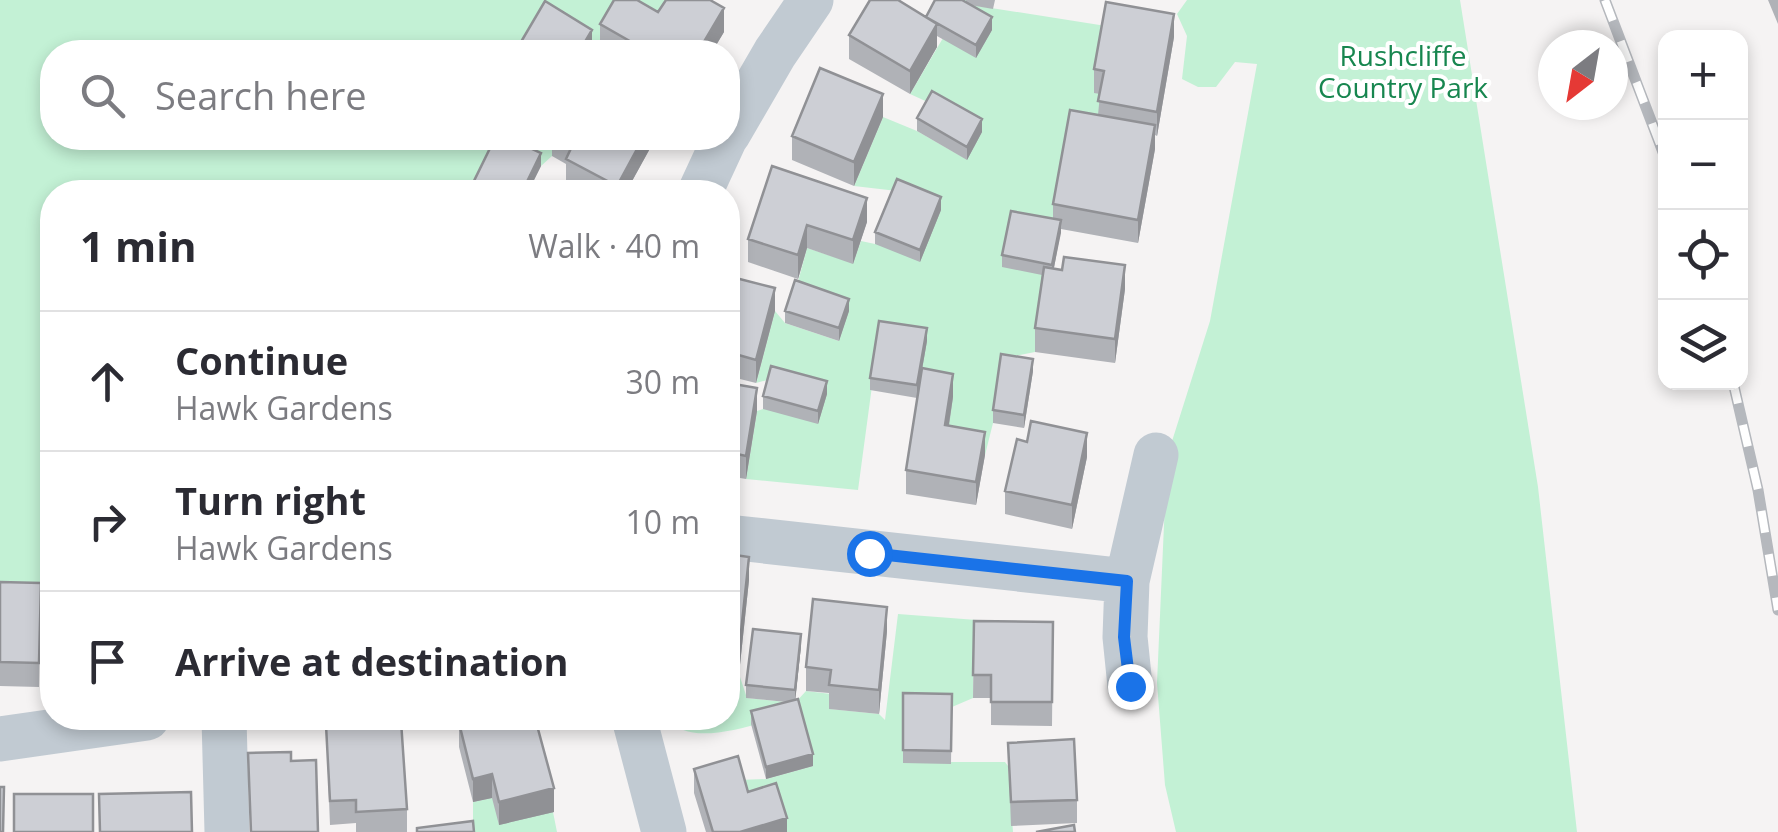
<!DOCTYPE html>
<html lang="en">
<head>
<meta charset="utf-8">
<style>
	body { margin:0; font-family:"Open Sans",sans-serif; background:#f2f2f3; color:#2b2b33 }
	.controls { position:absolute; right:30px; top:30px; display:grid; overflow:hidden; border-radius:20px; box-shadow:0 5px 15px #0003 }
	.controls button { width:90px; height:90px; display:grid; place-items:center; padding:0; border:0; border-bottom:2px solid #e1e1e2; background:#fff; color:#2b2b33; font:50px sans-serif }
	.compass { position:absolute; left:1538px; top:30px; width:90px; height:90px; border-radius:50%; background:#fff; box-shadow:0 5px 15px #0003; rotate:211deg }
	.stop { position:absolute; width:30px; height:30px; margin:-22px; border:8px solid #1a73e8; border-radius:50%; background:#fff }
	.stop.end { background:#1a73e8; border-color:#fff; box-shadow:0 2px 10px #0008 }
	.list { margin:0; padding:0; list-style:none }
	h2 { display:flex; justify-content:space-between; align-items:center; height:130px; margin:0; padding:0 40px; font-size:42px }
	h2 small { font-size:32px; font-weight:400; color:#7c7c81 }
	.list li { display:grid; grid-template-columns:65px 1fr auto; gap:30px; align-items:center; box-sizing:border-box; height:140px; padding:0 40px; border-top:2px solid #e1e1e2 }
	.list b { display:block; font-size:38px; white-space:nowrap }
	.list p { margin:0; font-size:32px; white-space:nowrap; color:#7c7c81 }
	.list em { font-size:32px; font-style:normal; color:#7c7c81 }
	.icon { flex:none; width:55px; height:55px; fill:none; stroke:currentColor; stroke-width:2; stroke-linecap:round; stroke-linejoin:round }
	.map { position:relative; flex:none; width:1778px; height:832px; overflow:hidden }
	.search { position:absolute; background:#fff; box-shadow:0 5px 15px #0003; left:40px; top:40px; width:700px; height:110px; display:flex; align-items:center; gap:25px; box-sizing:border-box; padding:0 35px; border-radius:40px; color:#7c7c81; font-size:38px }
	.panel { position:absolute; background:#fff; box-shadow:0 5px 15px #0003; left:40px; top:180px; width:700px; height:550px; border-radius:40px }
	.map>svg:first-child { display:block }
	.green { fill:#c3f1d5 }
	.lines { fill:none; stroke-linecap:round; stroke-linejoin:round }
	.minor { stroke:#c1cad2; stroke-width:45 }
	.rail-casing { stroke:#b5b8bd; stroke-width:11 }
	.rail { stroke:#fff; stroke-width:8; stroke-dasharray:22; stroke-linecap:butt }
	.wall { fill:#b0b2b7 }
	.shaded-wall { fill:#909195 }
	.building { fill:#cdcfd5; stroke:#909195; stroke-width:2.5 }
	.route { stroke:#1a73e8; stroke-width:12 }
	.labels { text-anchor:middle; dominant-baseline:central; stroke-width:8; stroke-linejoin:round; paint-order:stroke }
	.park-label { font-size:28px; fill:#17864f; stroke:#fff }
</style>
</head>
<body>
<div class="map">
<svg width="1778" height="832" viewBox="0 0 1778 832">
	<rect width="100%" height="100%" fill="#f5f3f3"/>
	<path class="green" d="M0 0H669L658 36 620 14 600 47 545 14 522 52H52V138H562L552 156 541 166 474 192H52V607L0 605Z
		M939 0H967L966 4 1106 26 1104 95 1097 138 1071 133 1052 277 1044 290 1035 352 1004 358 993 423 985 455 945 449 923 392 917 398 926 341 879 334 858 490 746 479 757 411 763 409 771 379 756 383 775 311 785 323 839 341 795 293 807 248 853 263 861 241 875 244 897 191 854 186 883 117 917 131 966 159 932 104 910 94 943 38Z
		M1187 0H1460L1538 487 1577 832H1176L1165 785 1157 683 1167 457 1210 321 1257 64 1235 62 1216 87H1198L1182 79 1187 36 1177 14Z
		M898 614 1003 622 974 645 973 698 952 707 903 706V762H1005L1008 766 1013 832H784L748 815 738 780 766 779 813 766 798 712C768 720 687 752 670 718H728V673L739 674 747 698 795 703 806 691 831 694 830 709 879 714 885 720Z
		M492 798 553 812 557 832H473V802Z"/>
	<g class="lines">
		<path class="minor" d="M728 134 775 53 811 0
			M700 192 725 138
			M728 537 1127 581
			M1130 686 1125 637 1127 581 1156 455
			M224 718 227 832
			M634 718 664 832
			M0 739 147 718"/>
		<g class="rail-casing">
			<path id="rail" d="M1605 0 1666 160
				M1733 382 1758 490 1778 610"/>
		</g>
		<use href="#rail" class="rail"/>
	</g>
	<path class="wall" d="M966 0H995L993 9 970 5 992 30 976 58 937 36V47L910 94 849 59V35L926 17 966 2Z
		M1768 0H1778V24Z
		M658 12 724 32 712 52H609L600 47V24Z
		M1174 37 1157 136 1155 135V149L1138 243 1061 229 1054 268 1125 289 1115 363 1035 352V328L1042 275 1002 267V255L1053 219V204L1098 115 1100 94 1094 93V69Z
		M883 117 854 186 792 160V136Z
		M917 118 982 132 967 160 917 131Z
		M552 138H653V143L626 192H585L566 182V164L552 156Z
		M541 166 528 192H473V183Z
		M772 166 867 222 853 264 807 248 798 279 748 262V239Z
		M941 210 920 262 875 244V232Z
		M728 276 775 311 756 383 728 376Z
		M785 311H849L839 341 785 323Z
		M927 341 917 398 870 390V378Z
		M1033 371 1024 428 993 423V410Z
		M728 383 757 411 746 479 728 476Z
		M827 394 818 424 763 409V396Z
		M953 397 949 426 985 455 976 505 906 494V470Z
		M1087 457 1072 529 1005 514V491Z
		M728 554 749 580 739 674 728 673Z
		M0 582 41 583 39 687 0 686Z
		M974 621 1053 622 1052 726 991 725V698H973Z
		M887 631 879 714 829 709V693L806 691V667Z
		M801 646 795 700 813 766 766 779 751 724V711L786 702 746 698V685Z
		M903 693 952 694 951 764 903 763Z
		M459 723 554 812 499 825 492 798 473 802 459 747Z
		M326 725 407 809V832H356V823L330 825Z
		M1008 743 1077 800V823L1011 826Z
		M694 769 748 792 787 832H706L694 793Z"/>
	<path class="shaded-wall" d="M724 8V32L712 52H698Z
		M1174 14V37L1157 136V112Z
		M992 17V30L976 58V45Z
		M937 24V47L910 94V71Z
		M592 30V42L587 52H579Z
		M883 94V117L854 186V162Z
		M982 119V132L967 160V147Z
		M1155 125V149L1138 243V220Z
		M643 138H653V143L626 192H617V186Z
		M541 153V166L528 192H522Z
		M941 197V210L920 262V250Z
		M867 198V222L853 264V240Z
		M1061 220V233L1052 277V265Z
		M807 225V248L798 279V255Z
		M1125 265V289L1115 363V339Z
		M775 288V311L756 383V360Z
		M849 299V311L839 341V328Z
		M927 328V341L917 398V385Z
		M1033 359V371L1024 428V415Z
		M953 374V397L945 449V425Z
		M827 381V394L818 424V411Z
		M757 388V411L746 479V456Z
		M985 432V455L976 505V482Z
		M1087 433V457L1072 529V505Z
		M749 557V580L739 674V651Z
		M887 607V631L879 714V690Z
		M801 634V646L795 703V690Z
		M813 754V766L766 779V767Z
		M492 774V798L473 802V779Z
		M554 788V812L499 825V802Z
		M787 818V832H740Z"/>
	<path class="building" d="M614 0H637L658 12 666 0H710L724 8 698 52H649L600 24Z
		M870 0H898L937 24 910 71 849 35Z
		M935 0H962L992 17 976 45 926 17Z
		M545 1 592 30 579 52H528L518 47Z
		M1106 2 1174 14 1157 112 1098 101 1104 71 1094 69Z
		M820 68 883 94 854 162 792 136Z
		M932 91 982 119 967 147 917 118Z
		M1070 110 1155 125 1138 220 1053 204Z
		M495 138H509L541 153 522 192H493L473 183Z
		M561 138H643L617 186 566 159 573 144Z
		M772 166 867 198 853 240 807 225 798 255 748 239Z
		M897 179 941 197 920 250 875 232Z
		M1011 211 1061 220 1052 265 1002 255Z
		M1064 257 1125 265 1115 339 1035 328 1044 267 1062 270Z
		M728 276 775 288 756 360 728 352Z
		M795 280 849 299 839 328 785 311Z
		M879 321 927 328 917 385 870 378Z
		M1001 354 1033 359 1024 415 993 410Z
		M771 366 827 381 818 411 763 396Z
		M922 368 953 374 945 425 985 432 976 482 906 470Z
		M728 383 757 388 746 456 728 452Z
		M1031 421 1087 433 1072 505 1005 491 1017 439 1027 442Z
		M728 554 749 557 739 651 728 650Z
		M0 582 41 583 39 663 0 662Z
		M813 599 887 607 879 690 829 685 831 670 806 667Z
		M974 621 1053 622 1052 702H991V675H973Z
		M753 629 801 634 795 690 746 685Z
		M903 693 952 694 951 751 903 750Z
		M798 699 813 754 766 767 751 711Z
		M482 718H535L554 788 499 802 492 774 473 779 459 723Z
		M401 721 407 809 356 812V800L330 801 326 725Z
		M1074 739 1077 800 1011 802 1008 743Z
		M291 752V761L316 760 318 832H251L248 753Z
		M738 756 748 792 776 783 787 818 740 832H713L694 769Z
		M0 787H4L3 832H0Z
		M191 792 192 832H100L99 794Z
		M14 794H93V832H14Z
		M473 821 474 832H417V828Z
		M1074 825 1075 832H1036Z"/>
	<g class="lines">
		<path class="route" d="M869 553 1127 581 1124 637 1130 686"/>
	</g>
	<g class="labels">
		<g class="park-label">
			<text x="1403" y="55">Rushcliffe<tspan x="1403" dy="32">Country Park</tspan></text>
		</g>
	</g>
</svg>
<div class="controls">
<button>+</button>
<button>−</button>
<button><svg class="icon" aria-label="locate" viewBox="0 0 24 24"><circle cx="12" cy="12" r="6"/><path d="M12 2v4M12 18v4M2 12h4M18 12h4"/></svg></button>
<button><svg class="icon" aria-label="layers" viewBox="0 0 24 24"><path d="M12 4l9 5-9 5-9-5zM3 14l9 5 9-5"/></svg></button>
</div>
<svg class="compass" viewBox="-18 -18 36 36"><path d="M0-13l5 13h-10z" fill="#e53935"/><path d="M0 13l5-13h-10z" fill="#7c7c81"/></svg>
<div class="stop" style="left:869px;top:553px"></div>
<div class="stop end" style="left:1130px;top:686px"></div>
<div class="search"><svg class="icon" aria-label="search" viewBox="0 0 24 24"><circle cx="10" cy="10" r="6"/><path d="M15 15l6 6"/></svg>Search here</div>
<section class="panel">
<h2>1 min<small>Walk · 40 m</small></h2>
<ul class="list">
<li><svg class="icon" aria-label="ahead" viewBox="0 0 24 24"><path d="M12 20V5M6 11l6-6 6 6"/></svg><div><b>Continue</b><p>Hawk Gardens</p></div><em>30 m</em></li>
<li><svg class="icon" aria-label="right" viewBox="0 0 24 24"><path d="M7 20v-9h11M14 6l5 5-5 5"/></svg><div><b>Turn right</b><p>Hawk Gardens</p></div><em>10 m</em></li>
<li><svg class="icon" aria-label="arrive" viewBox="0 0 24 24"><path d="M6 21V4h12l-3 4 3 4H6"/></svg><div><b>Arrive at destination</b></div></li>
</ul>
</section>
</div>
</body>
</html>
